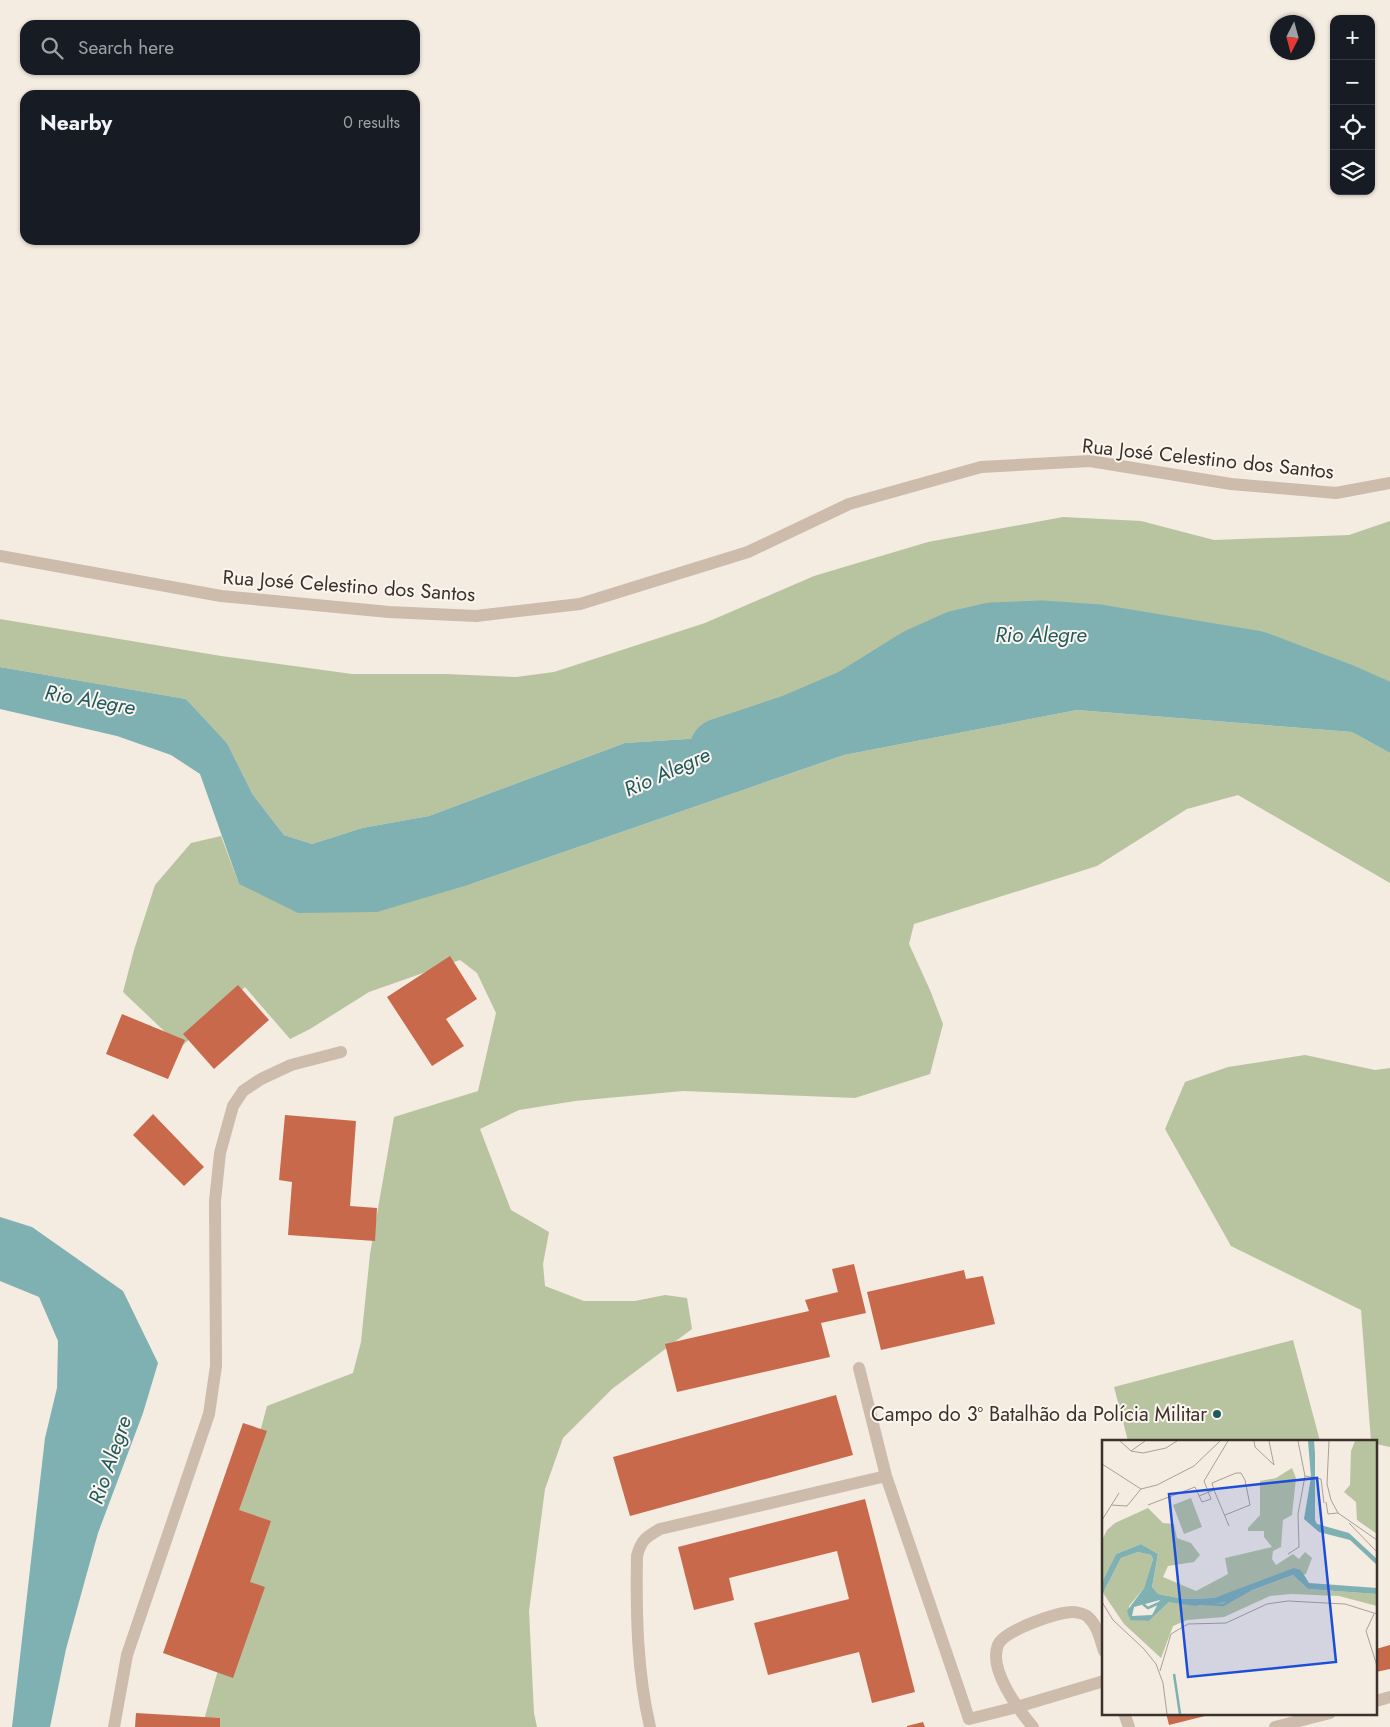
<!DOCTYPE html>
<html lang="en">
<head>
<meta charset="utf-8">
<style>
	body { margin:0; font-family:Jost,sans-serif; background:#20242c; color:#f1f3f6 }
	.controls { position:absolute; right:15px; top:15px; display:grid; overflow:hidden; border-radius:10px; box-shadow:0 1px 4px #0004 }
	.controls button { width:45px; height:45px; display:grid; place-items:center; padding:0; border:0; border-bottom:1px solid #363941; background:#171b24; color:#f1f3f6; font:25px sans-serif }
	.compass { position:absolute; left:1270px; top:15px; width:45px; height:45px; border-radius:50%; background:#171b24; box-shadow:0 1px 4px #0004; rotate:186deg }
	.list { margin:0; padding:0; list-style:none }
	h2 { display:flex; justify-content:space-between; align-items:center; height:65px; margin:0; padding:0 20px; font-size:21px }
	h2 small { font-size:16px; font-weight:400; color:#9ea1a6 }
	.icon { flex:none; width:28px; height:28px; fill:none; stroke:currentColor; stroke-width:2; stroke-linecap:round; stroke-linejoin:round }
	.map { position:relative; flex:none; width:1390px; height:1727px; overflow:hidden }
	.search { position:absolute; background:#171b24; box-shadow:0 1px 4px #0004; left:20px; top:20px; width:400px; height:55px; display:flex; align-items:center; gap:12px; box-sizing:border-box; padding:0 18px; border-radius:15px; color:#9ea1a6; font-size:19px }
	.panel { position:absolute; background:#171b24; box-shadow:0 1px 4px #0004; left:20px; top:90px; width:400px; height:155px; border-radius:15px }
	.map>svg:first-child { display:block }
	.green { fill:#b8c4a0 }
	.water { fill:#7fb0b2 }
	.lines { fill:none; stroke-linecap:round; stroke-linejoin:round }
	.river { stroke:#7fb0b2; stroke-width:61 }
	.building { fill:#c8694b }
	.service { stroke:#cdbbac; stroke-width:12 }
	.minor { stroke:#cdbbac; stroke-width:12 }
	.tertiary { stroke:#cdbbac; stroke-width:12 }
	.poi-dot { fill:#1f5a5e; stroke:#fbf5ee; stroke-width:2 }
	.labels { text-anchor:middle; dominant-baseline:central; stroke-width:4; stroke-linejoin:round; paint-order:stroke }
	.street-label { font-size:20px; fill:#3b302b; stroke:#fbf5ee }
	.poi-label { font-size:20px; fill:#3b302b; stroke:#fbf5ee; text-anchor:end }
	.water-label { font-size:21px; font-style:italic; fill:#1f5a5e; stroke:#fbf5ee }
	.inset-river { fill:none; stroke:#7fb0b2; stroke-width:2.5 }
	.inset-road { fill:none; stroke:#aaa098; stroke-width:1 }
	.view { fill:#1d4ed8; fill-opacity:0.15; stroke:#1d4ed8; stroke-width:2.5 }
	.inset-edge { fill:none; stroke:#3b302b; stroke-width:2.5 }
</style>
</head>
<body>
<div class="map">
<svg width="1390" height="1727" viewBox="0 0 1390 1727">
	<rect width="100%" height="100%" fill="#f4ebe1"/>
	<path class="green" d="M1063 517 1141 521 1214 540 1349 535 1390 521V710L1261 659 1050 655H942L840 713 733 736 625 743 429 816 362 828 312 844 284 835 253 795 227 743 186 699 0 667V619L221 656 352 674H446L516 677 554 672 705 623 814 576 928 542Z
		M1077 710 1352 732 1390 753V883L1238 795 1187 809 1097 866 914 924 909 944 930 990 943 1024 930 1074 855 1098 683 1091 575 1101 519 1110 480 1129 511 1210 549 1232 543 1264 545 1286 584 1301H635L665 1295 687 1298 692 1329 612 1389 563 1438 545 1489 529 1611 534 1713 537 1727H202L218 1670 219 1576 248 1477 267 1406 353 1373 361 1342 370 1254 394 1117 478 1091 496 1013 477 973 460 960 369 992 310 1029 290 1039 245 987 181 1047 123 992 134 950 155 885 191 843 221 836 239 884H471L844 755Z
		M1305 1055 1375 1070 1390 1068V1447L1376 1444V1441H1371L1361 1310 1231 1246 1165 1129 1185 1082 1228 1067Z
		M1293 1340 1320 1441H1128L1114 1387Z"/>
	<path class="water" d="M942 655H1050L1261 659 1390 710V753L1352 732 1077 710 844 755 471 884 377 912 298 913 239 884 200 774 171 755 117 736 0 709V667L186 699 227 743 253 795 284 835 312 844 362 828 429 816 625 743 733 736 840 713Z
		M0 1217 32 1227 123 1291 158 1363 143 1413 98 1533 66 1649 50 1727H12L45 1438 57 1388 58 1341 39 1297 0 1281Z"/>
	<g class="lines">
		<path class="river" d="M720 749 792 725 853 699 919 658 957 641 992 633 1041 631 1099 635 1255 661 1340 693 1390 715"/>
	</g>
	<path class="building" d="M450 956 477 999 446 1019 464 1046 432 1066 387 997Z
		M238 985 269 1020 214 1069 183 1034Z
		M122 1014 185 1040 168 1079 106 1054Z
		M153 1114 204 1167 184 1186 133 1135Z
		M285 1115 356 1121 350 1206 377 1208 375 1241 288 1235 292 1182 279 1180Z
		M854 1264 866 1313 821 1323 830 1357 677 1392 665 1344 809 1311 805 1300 838 1292 832 1269Z
		M964 1270 966 1279 983 1276 995 1324 881 1350 867 1292Z
		M836 1395 853 1455 630 1516 613 1457Z
		M243 1423 267 1431 239 1510 271 1521 250 1582 265 1587 233 1678 163 1653Z
		M865 1499 915 1692 872 1703 859 1652 768 1675 754 1623 849 1599 837 1551 729 1578 734 1600 694 1610 678 1547Z
		M1390 1645V1669L1376 1672V1649Z
		M136 1713 220 1718V1727H135Z
		M1166 1713H1213V1714L1169 1725Z
		M923 1722 925 1727H907V1726Z"/>
	<g class="lines">
		<path class="service" d="M859 1368 886 1476 969 1719 1017 1707 1104 1681
			M1376 1701 1390 1697
			M1124 1713 1129 1727
			M650 1727C637 1672 636 1613 637 1556 641 1540 646 1537 660 1529L886 1476
			M1033 1727C1018 1709 988 1669 998 1645 1004 1630 1058 1612 1073 1612 1077 1612 1085 1614 1088 1617 1098 1626 1100 1639 1104 1651
			M1275 1727 1330 1713"/>
		<path class="minor" d="M114 1727 127 1655 209 1414 216 1366 215 1201 220 1153 233 1106 243 1091 261 1079 291 1065 341 1052"/>
		<path class="tertiary" d="M0 556 221 596 389 612 476 616 580 604 748 552 849 504 981 467 1090 461 1231 484 1336 493 1390 483"/>
	</g>
	<circle class="poi-dot" cx="1217" cy="1414" r="5"/>
	<g class="labels">
		<g class="street-label">
			<text transform="translate(1208 459) rotate(6)">Rua José Celestino dos Santos</text>
			<text transform="translate(349 586) rotate(4)">Rua José Celestino dos Santos</text>
		</g>
		<g class="poi-label">
			<text x="1207" y="1414">Campo do 3º Batalhão da Polícia Militar</text>
		</g>
		<g class="water-label">
			<text x="1041" y="635">Rio Alegre</text>
			<text transform="translate(90 700) rotate(10)">Rio Alegre</text>
			<text transform="translate(667 772) rotate(-24)">Rio Alegre</text>
			<text transform="translate(110 1460) rotate(-71)">Rio Alegre</text>
		</g>
	</g>
	<g transform="translate(1102 1440)">
		<rect width="275" height="275" fill="#f4ebe1"/>
		<path d="M253 1H275V94L255 80 254 62 242 52 248 45 249 11ZM190 28 194 38 190 75 181 80 179 107 171 111 170 119 174 125 191 114 197 119 203 112 210 118 204 134 201 135 199 130 112 158 82 159 56 154 50 147 56 114 39 104 14 114 0 142V100L5 90 13 83 46 68 61 83 72 84 75 98 89 103 98 115 92 122 66 126 61 137 94 151 126 134 123 118 170 107 162 97V91H146V88L158 75V41L174 38ZM89 58 100 87 82 94 71 65ZM36 112 49 115 51 119 42 148 27 166V179L47 181 67 162 76 161 93 166 126 162 137 155 191 135 206 149 275 154V166L237 156 189 154 168 156 122 177 85 180 71 186 59 218 22 184 1 153 19 118Z" fill="#b8c4a0"/>
		<path d="M206 1H212L213 13V80L215 84 247 93 275 119V125L248 100 217 92 202 79 209 37ZM39 104 56 114 50 147 56 154 82 159 112 158 192 128 199 130 207 143 275 148V154L206 149 191 135 137 155 126 162 93 166 67 162 47 181 28 180 25 171 42 148 51 119 49 115 36 112 19 118 1 153 0 142 14 114ZM58 160 50 175 30 176 32 167Z" fill="#7fb0b2" fill-rule="evenodd"/>
		<path class="inset-river" d="M44 156 42 165 46 168 66 159M86 163 121 165 148 150M72 234 78 274"/>
		<path class="inset-road" d="M18 1 29 11 41 13 64 8 75 1M152 1 153 7 172 25M167 1 172 25M196 1 203 36 219 39 222 63M227 1 225 44 229 60 236 73 275 100M29 11 43 1M0 24 39 49M39 49 55 45 92 26 118 1M112 50 110 43 134 33H139L143 40 148 65 123 75M97 56 112 50 127 86M224 62 226 74 236 73M9 65 25 66 39 49M46 65 93 47 100 62 109 59 102 41 126 1M0 80 17 53M247 83 275 112M186 114 197 107 196 74 203 36M0 162 11 180 42 209 54 224 61 243 65 274M272 174 264 191 275 226M58 231 69 194 86 184 124 183 165 164 186 161 243 164 275 174"/>
		<path class="view" d="M215 38 234 222 86 237 67 54Z"/>
		<rect width="275" height="275" class="inset-edge"/>
	</g>
</svg>
<div class="controls">
<button>+</button>
<button>−</button>
<button><svg class="icon" aria-label="locate" viewBox="0 0 24 24"><circle cx="12" cy="12" r="6"/><path d="M12 2v4M12 18v4M2 12h4M18 12h4"/></svg></button>
<button><svg class="icon" aria-label="layers" viewBox="0 0 24 24"><path d="M12 4l9 5-9 5-9-5zM3 14l9 5 9-5"/></svg></button>
</div>
<svg class="compass" viewBox="-18 -18 36 36"><path d="M0-13l5 13h-10z" fill="#e53935"/><path d="M0 13l5-13h-10z" fill="#9ea1a6"/></svg>
<div class="search"><svg class="icon" aria-label="search" viewBox="0 0 24 24"><circle cx="10" cy="10" r="6"/><path d="M15 15l6 6"/></svg>Search here</div>
<section class="panel">
<h2>Nearby<small>0 results</small></h2>
<ul class="list">
</ul>
</section>
</div>
</body>
</html>
